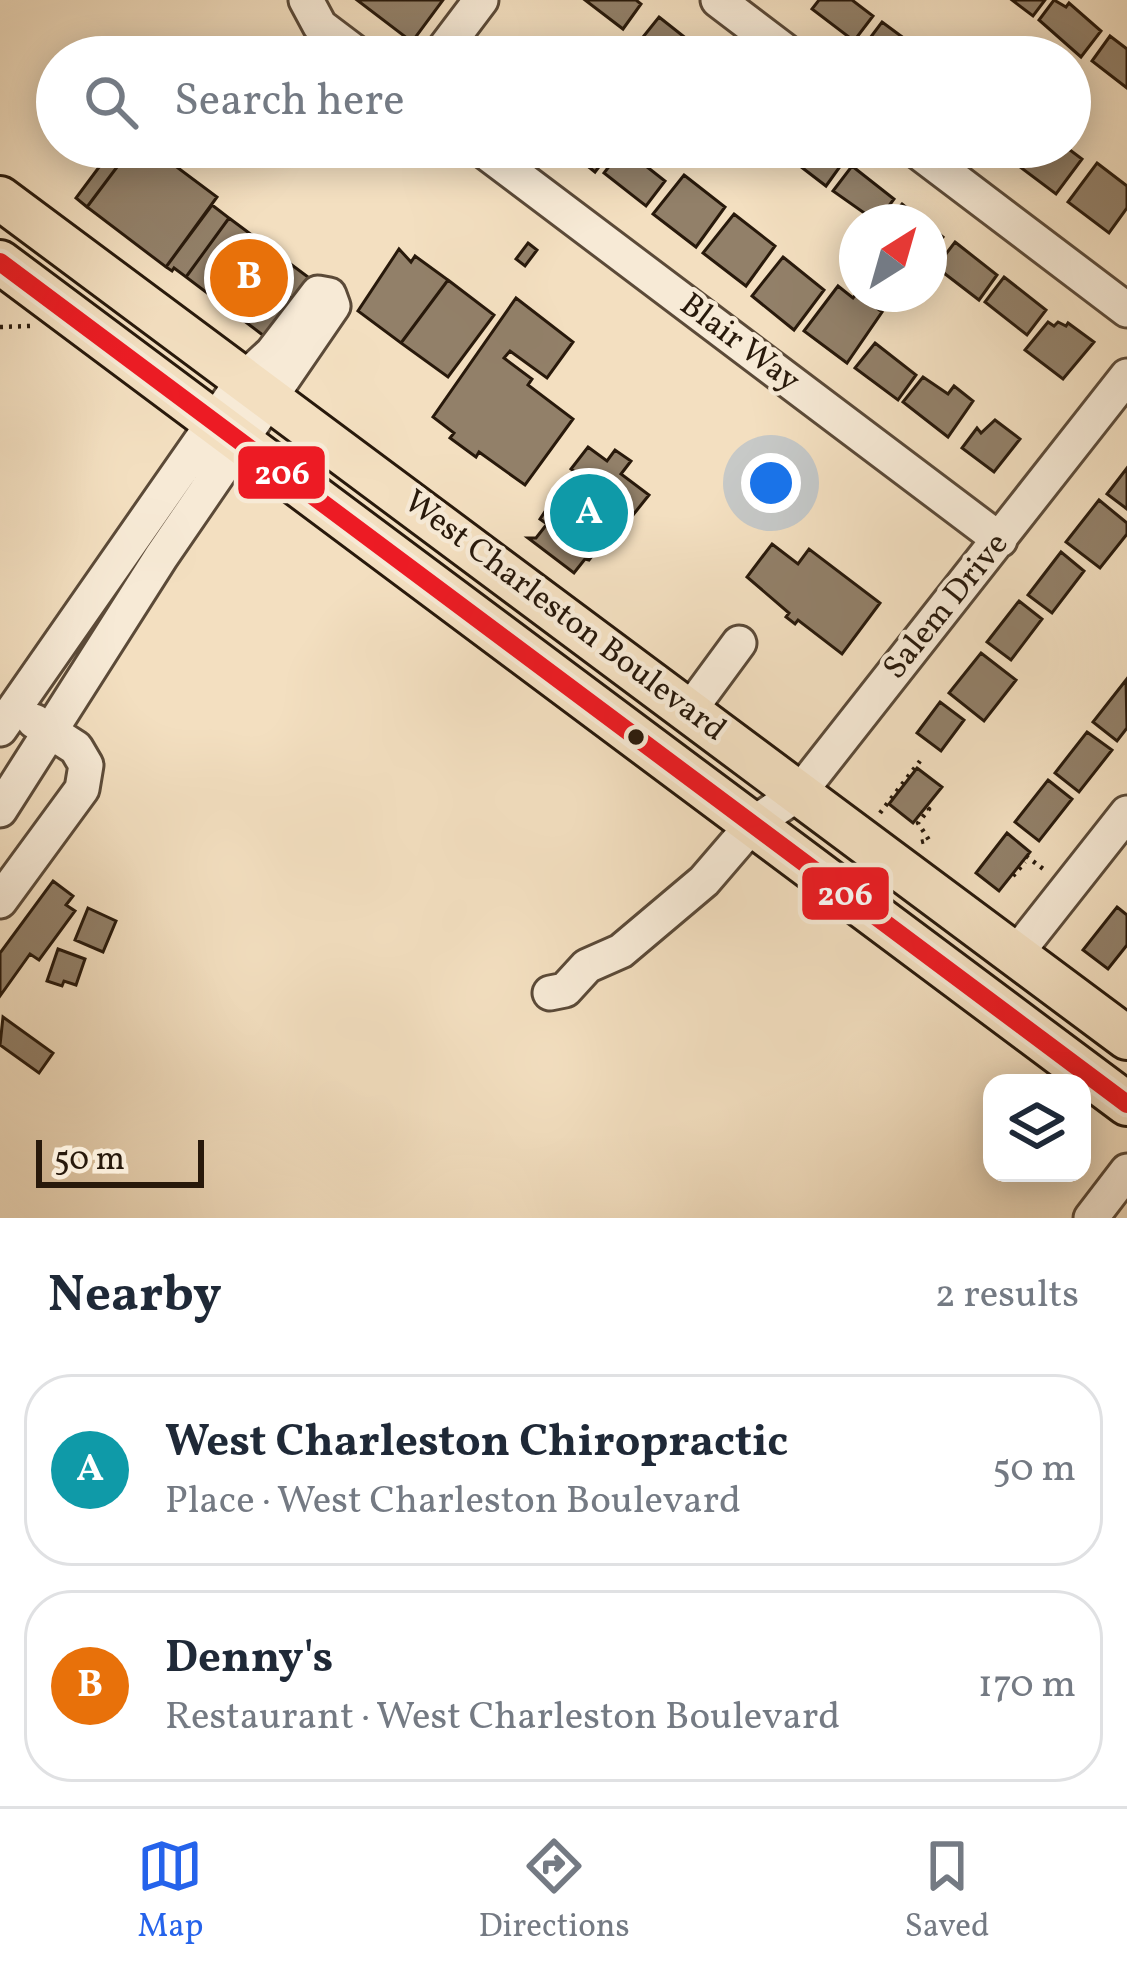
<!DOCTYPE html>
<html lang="en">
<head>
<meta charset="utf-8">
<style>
	body { margin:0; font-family:Vollkorn,serif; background:#f6f6f7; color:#1f2937 }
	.controls { position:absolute; right:36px; bottom:36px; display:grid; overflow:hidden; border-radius:24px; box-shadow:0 6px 30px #0003 }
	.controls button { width:108px; height:108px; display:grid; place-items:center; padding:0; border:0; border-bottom:3px solid #e0e1e3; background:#fff; color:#1f2937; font:60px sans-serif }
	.compass { position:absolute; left:839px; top:204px; width:108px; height:108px; border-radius:50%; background:#fff; box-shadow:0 6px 30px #0003; rotate:37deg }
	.scale { position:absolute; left:36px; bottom:30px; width:168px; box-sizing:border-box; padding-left:12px; border:6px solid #28190b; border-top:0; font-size:33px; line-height:42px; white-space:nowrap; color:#28190b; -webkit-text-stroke:9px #f7ead6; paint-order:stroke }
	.you { position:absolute; left:771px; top:483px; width:42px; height:42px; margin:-30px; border:9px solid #fff; border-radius:50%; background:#1a73e8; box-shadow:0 0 0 18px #1a73e833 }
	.badge { display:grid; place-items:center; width:78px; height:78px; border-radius:50%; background:#2563eb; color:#fff; font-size:39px; font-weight:700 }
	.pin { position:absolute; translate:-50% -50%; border:6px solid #fff; box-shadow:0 3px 12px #0006 }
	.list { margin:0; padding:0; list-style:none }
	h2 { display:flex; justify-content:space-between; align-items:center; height:156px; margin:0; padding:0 48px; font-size:51px }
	h2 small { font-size:39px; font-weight:400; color:#747a83 }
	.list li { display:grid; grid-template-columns:78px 1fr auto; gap:36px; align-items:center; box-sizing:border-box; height:192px; margin:0 24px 24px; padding:0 24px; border:3px solid #e0e1e3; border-radius:48px }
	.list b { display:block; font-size:45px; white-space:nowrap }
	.list p { margin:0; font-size:39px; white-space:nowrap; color:#747a83 }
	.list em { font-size:39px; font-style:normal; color:#747a83 }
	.icon { flex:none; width:66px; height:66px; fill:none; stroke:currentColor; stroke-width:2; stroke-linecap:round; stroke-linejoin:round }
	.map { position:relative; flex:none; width:1127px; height:1218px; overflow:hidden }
	.search { position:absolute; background:#fff; box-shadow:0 6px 30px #0003; left:36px; right:36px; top:36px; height:132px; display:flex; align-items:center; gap:30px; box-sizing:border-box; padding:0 42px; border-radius:66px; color:#747a83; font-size:45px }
	.sheet { height:588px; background:#fff }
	nav { display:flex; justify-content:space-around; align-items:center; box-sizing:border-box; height:168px; border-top:3px solid #e0e1e3; background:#fff; font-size:33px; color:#747a83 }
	nav a { display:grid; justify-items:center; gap:6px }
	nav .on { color:#2563eb }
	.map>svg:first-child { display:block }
	.building { fill:#928069; stroke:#28190b; stroke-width:3 }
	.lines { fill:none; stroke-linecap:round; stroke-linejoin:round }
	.minor-casing { stroke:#5b4a38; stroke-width:39 }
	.major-casing { stroke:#28190b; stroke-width:48 }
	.path { stroke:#28190b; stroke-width:4.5; stroke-dasharray:3 6; stroke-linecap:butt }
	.minor { stroke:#f7ead6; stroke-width:33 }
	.major { stroke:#f3dfc0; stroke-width:42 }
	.bus-1-casing { stroke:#f7ead6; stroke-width:27 }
	.bus-1 { stroke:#ed1b24; stroke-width:18 }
	.bus-dot { fill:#28190b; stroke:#f7ead6; stroke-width:4.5 }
	.labels { text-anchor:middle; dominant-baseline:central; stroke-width:9; stroke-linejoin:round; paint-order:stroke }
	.street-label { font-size:33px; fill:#28190b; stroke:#f7ead6 }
	.line-badge { stroke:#f7ead6; stroke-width:4.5 }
	.badge-label { font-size:33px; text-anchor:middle; font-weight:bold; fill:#fff }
</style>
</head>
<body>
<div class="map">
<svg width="1127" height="1218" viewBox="0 0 1127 1218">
	<rect width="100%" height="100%" fill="#f3dfc0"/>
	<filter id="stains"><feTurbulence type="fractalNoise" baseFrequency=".00167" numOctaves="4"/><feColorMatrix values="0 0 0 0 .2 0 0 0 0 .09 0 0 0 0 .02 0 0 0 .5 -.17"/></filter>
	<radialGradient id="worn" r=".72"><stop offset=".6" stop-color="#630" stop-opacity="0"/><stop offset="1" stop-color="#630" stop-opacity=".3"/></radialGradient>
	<path class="building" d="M357 0H443L412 42Z
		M585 0H636L641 4 623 29Z
		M819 0H852L873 16 854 41 812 9Z
		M1012 0H1045L1033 16Z
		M1054 0 1066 7 1069 3 1101 31 1081 57 1039 20Z
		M659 17 692 43 682 57H659L639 42Z
		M882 22 924 53 921 57H878L864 46Z
		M472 36 499 57H456Z
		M1110 36 1127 49V88L1092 61Z
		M114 147H132L87 207 76 198Z
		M132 147H150L217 197 166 267 87 207Z
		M564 147H614L595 172Z
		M788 147H827L844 161 826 186 783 153Z
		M1026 147H1066L1082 159 1056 194 1015 163Z
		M623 148 665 181 646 206 604 173Z
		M1097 163 1127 186V208L1109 233 1068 202Z
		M852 166 894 199 877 222 833 191Z
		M684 175 725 207 696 247 653 214Z
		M902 204 924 222H887Z
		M212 205 229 218 186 277 174 268 172 271 166 267Z
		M734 214 775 246 746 286 703 253Z
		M229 218 312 280 295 301 291 298 264 336 186 277Z
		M929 226 943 237 929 256Z
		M955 242 997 275 979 300 936 267Z
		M528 243 537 250 525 266 516 259Z
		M399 249 411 262 415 256 448 280 401 343 358 311Z
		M783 257 824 290 794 330 752 296Z
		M1004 277 1046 310 1027 335 985 302Z
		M448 280 494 315 448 377 401 343Z
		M838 286 853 298 857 293 882 312 847 363 804 331Z
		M516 298 573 342 547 378 510 351 504 358 532 379 528 385 573 419 525 485 479 452 476 457 450 438 454 433 433 417Z
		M1048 322 1054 326 1058 322 1066 326 1068 323 1094 342 1063 379 1025 350Z
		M875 343 916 375 898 400 855 368Z
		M923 377 948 394 954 386 973 401 948 437 903 402Z
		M995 420 1020 439 994 472 962 448 977 428 981 433Z
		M588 447 607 461 615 450 631 461 621 474 649 495 625 525 619 521 589 560 585 559 574 573 528 538H536L547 524 540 519 550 504 554 507 579 475 571 469Z
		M1127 468V509L1107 494Z
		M1099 500 1127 523V534L1100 568 1066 542Z
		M772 544 798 564 809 549 880 603 842 654 798 620 795 624 786 617 789 613 747 577Z
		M1061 552 1084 571 1052 613 1028 595Z
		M1019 601 1042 619 1011 660 987 642Z
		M981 653 1016 680 984 721 949 693Z
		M1126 680 1127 728 1117 741 1093 722Z
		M940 702 964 720 941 751 917 733Z
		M1087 732 1112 750 1079 792 1055 773Z
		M917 768 942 787 913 823 889 804Z
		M1048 780 1072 799 1039 841 1015 822Z
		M1007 833 1030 852 999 891 976 873Z
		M53 881 73 896 66 905 75 911 39 960 30 954 0 996V953Z
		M1117 907 1127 915V945L1108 969 1083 950Z
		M88 908 116 921 103 952 75 940Z
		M58 949 85 959 76 985 64 981 62 986 47 981Z
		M3 1017 53 1053 39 1073 0 1045Z"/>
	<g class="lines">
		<g class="minor-casing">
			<path id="minor" d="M306 0 320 26 361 57
				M718 0 793 57
				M438 57 481 0
				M479 147 1000 540
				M912 147 1127 310
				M689 711 739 643
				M0 729 244 379 272 353 318 293 329 295 333 306 161 557 0 810
				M0 901 82 789 86 765 76 748 34 721
				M1015 955 1127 813
				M550 993 565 990 587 966 621 951 704 881 753 824 799 793 1127 376
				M1091 1218 1127 1171"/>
		</g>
		<g class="major-casing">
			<path id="major" d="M0 198 1127 1038
				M0 262 1127 1104"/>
		</g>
		<path class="path" d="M0 327 30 326
			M880 813 920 761
			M921 842 929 840 918 823 929 809 926 807
			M1026 856 1046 871
			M1013 876 1025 862"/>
		<use href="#minor" class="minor"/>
		<use href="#major" class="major"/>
		<g class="bus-1-casing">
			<path id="bus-1" d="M0 262 1127 1104"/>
		</g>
		<use href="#bus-1" class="bus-1"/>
	</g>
	<circle class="bus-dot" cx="636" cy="737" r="10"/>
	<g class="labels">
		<g class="street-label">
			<text transform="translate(739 344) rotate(37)">Blair Way</text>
			<text transform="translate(947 607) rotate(-51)">Salem Drive</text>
			<text transform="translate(564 617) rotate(37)">West Charleston Boulevard</text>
		</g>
	</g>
	<g class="line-badge">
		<rect x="236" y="444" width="91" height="57" rx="12" fill="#ed1b24"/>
		<rect x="800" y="865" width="91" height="57" rx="12" fill="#ed1b24"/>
	</g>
	<g class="badge-label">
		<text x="282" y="484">206</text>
		<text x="845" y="905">206</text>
	</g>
	<rect width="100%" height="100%" filter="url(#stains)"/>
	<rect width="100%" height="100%" fill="url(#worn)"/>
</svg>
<div class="controls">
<button><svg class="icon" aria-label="layers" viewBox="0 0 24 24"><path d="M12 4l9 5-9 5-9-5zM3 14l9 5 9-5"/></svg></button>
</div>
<svg class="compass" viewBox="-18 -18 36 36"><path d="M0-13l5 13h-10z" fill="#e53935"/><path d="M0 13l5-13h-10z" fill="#747a83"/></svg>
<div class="scale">50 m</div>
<div class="you"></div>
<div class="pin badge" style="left:589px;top:513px;background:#0f9aa8">A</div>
<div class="pin badge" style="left:249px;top:278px;background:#e8710a">B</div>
<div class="search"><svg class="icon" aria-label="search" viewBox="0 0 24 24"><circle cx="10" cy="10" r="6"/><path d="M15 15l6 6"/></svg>Search here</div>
</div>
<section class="sheet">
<h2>Nearby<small>2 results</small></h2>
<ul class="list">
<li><span class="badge" style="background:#0f9aa8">A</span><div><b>West Charleston Chiropractic</b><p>Place · West Charleston Boulevard</p></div><em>50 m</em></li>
<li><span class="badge" style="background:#e8710a">B</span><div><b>Denny's</b><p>Restaurant · West Charleston Boulevard</p></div><em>170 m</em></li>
</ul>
</section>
<nav>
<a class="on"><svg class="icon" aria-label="map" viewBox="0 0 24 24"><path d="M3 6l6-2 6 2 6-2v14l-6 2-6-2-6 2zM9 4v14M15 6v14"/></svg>Map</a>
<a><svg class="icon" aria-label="directions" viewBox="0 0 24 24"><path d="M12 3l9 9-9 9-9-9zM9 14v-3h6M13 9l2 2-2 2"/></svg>Directions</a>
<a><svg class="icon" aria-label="saved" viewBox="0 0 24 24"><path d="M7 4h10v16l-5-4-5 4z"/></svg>Saved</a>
</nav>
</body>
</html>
